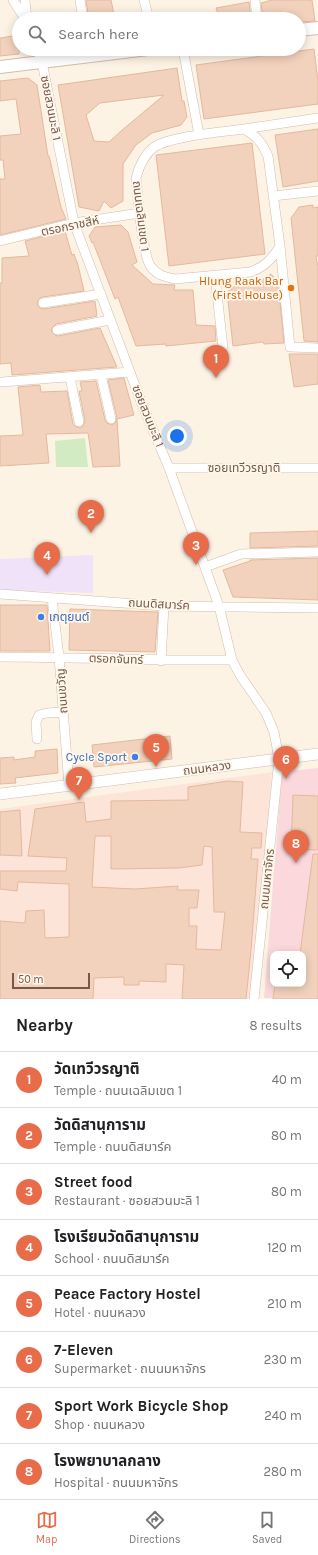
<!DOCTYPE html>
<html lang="en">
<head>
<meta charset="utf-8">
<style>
	body { margin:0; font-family:Karla,"Noto Sans Thai",sans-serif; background:#f6f6f6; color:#202124 }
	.controls { position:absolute; right:12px; bottom:12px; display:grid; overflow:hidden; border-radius:8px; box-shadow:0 2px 10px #0003 }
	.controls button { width:36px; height:36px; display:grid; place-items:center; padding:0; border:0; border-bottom:1px solid #e0e0e0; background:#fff; color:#202124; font:20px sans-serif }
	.scale { position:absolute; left:12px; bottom:10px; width:78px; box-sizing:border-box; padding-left:4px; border:2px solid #76594a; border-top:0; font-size:11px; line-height:14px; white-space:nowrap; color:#76594a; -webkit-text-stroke:3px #fff7ec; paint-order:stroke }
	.you { position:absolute; left:177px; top:436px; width:14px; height:14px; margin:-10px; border:3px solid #fff; border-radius:50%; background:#1a73e8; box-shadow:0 0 0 6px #1a73e833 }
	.badge { display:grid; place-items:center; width:26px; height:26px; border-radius:50%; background:#e86c49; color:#fff; font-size:13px; font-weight:700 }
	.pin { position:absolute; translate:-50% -33px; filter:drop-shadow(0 1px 2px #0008) }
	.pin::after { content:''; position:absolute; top:21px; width:14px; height:12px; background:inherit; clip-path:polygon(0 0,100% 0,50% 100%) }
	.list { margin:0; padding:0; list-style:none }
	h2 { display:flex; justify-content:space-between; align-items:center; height:52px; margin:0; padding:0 16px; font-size:17px }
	h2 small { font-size:13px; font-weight:400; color:#757577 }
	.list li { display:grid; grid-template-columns:26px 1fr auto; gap:12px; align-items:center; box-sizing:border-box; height:56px; padding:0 16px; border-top:1px solid #e0e0e0 }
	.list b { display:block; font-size:15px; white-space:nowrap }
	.list p { margin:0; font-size:13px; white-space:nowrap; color:#757577 }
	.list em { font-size:13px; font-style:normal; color:#757577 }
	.icon { flex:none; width:22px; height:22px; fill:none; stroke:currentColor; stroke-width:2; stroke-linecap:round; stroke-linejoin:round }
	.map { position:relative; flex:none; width:318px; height:999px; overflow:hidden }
	.search { position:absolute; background:#fff; box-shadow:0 2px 10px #0003; left:12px; right:12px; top:12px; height:44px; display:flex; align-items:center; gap:10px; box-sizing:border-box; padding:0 14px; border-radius:22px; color:#757577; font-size:15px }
	.sheet { height:500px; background:#fff }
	nav { display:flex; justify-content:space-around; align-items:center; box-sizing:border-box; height:56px; border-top:1px solid #e0e0e0; background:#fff; font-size:11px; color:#757577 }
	nav a { display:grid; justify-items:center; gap:2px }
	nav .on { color:#e86c49 }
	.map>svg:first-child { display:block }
	.commercial { fill:#fde4d9 }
	.education { fill:#f0e2f9 }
	.medical { fill:#fbd8dc; fill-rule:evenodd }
	.green { fill:#d3ebc3 }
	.building { fill:#f2d2bc; stroke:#e5b89d; fill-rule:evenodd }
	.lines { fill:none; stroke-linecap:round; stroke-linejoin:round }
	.minor-casing { stroke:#d0bdae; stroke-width:10 }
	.tertiary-casing { stroke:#d0bdae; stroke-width:12 }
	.secondary-casing { stroke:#d3bdab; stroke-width:14 }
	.minor { stroke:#fff; stroke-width:9 }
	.tertiary { stroke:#fff; stroke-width:11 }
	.secondary { stroke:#fff; stroke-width:12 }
	.food-dot { fill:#e8710a; stroke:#fff7ec; stroke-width:1.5 }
	.shop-dot { fill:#3f7fe0; stroke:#fff7ec; stroke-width:1.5 }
	.labels { text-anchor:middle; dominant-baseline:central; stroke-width:3.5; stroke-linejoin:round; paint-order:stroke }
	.street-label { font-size:12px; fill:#76594a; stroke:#fff7ec }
	.food-label { font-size:12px; fill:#c56008; stroke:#fff7ec; text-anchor:end }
	.shop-label { font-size:12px; fill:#366cbe; stroke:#fff7ec; text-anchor:start }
</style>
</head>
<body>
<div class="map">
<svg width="318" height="999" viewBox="0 0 318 999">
	<rect width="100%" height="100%" fill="#fdf3e5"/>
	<path class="commercial" d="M272 772 255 999H0V809Z"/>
	<path class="education" d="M93 555V593L0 590V559Z"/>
	<path class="medical" d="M318 768V999L264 998 282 772ZM273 954H303V984H273Z"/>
	<path class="green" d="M85 438 88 467H56L55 441Z"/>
	<path class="building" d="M86 0H111L115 19H89Z
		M272 0H312L315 21 299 22V19H263L261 3Z
		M249 2 251 19H220L216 8Z
		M19 35V54L0 56V38Z
		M314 49 318 81V104L204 119 196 65Z
		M177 68 182 101H184L187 117 181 125 152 133 136 145 123 164V201L111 208 104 201 99 211 79 207 58 85ZM164 95 121 131 109 142 94 141 86 115 100 103Z
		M28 78 37 85 48 156H49L61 207 66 219 0 235V179H5L3 160H0V136L21 134 16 99 0 101V81Z
		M318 129V181L283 187 275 135Z
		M252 143 265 254 169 266 156 155Z
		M313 205V208L318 207V256H316L318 267V342L304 341 291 218 299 207Z
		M121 225 128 232 137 262 132 265 153 284 175 285 174 290H193L196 325 215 326 216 341 166 346V344L136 346 118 297 115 299 93 242 92 243 89 236 95 227Z
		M65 231 72 255 74 254 78 265 84 291 42 297 38 300 37 304 40 308 44 309 95 301 97 316 56 324 52 328 51 331 55 335 58 336 100 328 117 367 12 375 11 363 0 364V283H2V258L29 256 25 241Z
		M271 274 276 280 279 292 284 343 264 344 263 342 233 346 227 292 239 283 253 286Z
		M289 354H318V384L294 387Z
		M124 378 134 415 117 419 120 466 93 467 88 433 46 434 49 463 0 466V436L23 435 18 387 40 385 41 392 67 391 73 424 75 426 80 428 83 426 85 421 79 391H82L80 382 96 381 105 420 107 423 112 425 115 423 117 418 108 380Z
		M318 531V546L250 548V533Z
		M318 558V600L233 597 223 570 250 561V560Z
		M0 605H47L50 651H0Z
		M70 609 158 612 155 652 69 650Z
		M170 736 172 759 94 767 92 745Z
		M57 749 58 773 15 778 16 783 0 784V758L14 757V760L35 757V751Z
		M228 781 243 782 240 832 262 833 261 848H252L251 859H258L251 950 246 999H182L184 965 166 964V982L139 981V985H124V977L94 978 93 999H0V921L25 923 26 911 44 910 45 938 69 937V884L18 882 17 891 0 889V871H66L67 858 28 856 35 809 84 802 86 822 111 819V801L188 800V787ZM95 836H111V869L179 868 202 865 204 846 212 847 214 912H225L221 950 196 949 197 926H189V908H197L199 890H177L178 886 135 889 92 887Z
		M293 795 318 796V850L291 849Z
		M20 810 22 856 0 855V812Z
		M313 854H318V999H273L275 984H303V954H300Z"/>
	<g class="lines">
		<g class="minor-casing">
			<path id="minor" d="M13 0 25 19
				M25 0 27 19
				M80 0 83 19
				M144 0 149 19
				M255 0 257 19
				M37 49 42 62 74 223 142 404 169 468 219 606 232 660 240 675 266 713 274 732 279 759 254 999
				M183 49 199 135
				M244 129 318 118
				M273 196 318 191
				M0 241 74 223 140 213
				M280 246C272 259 265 267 250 272L175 279C165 277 157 275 151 267 142 255 138 196 136 178 139 166 144 155 154 147 171 136 223 132 244 129 257 136 262 143 268 156L280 246 290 347 318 348
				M215 276 223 347
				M43 303 101 294
				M57 330 110 320
				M101 375 111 419
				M70 377 79 422
				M2 382 130 372
				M169 468H318
				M205 567 241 554 318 552
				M0 594 164 606 318 608
				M52 598 59 657 69 786
				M0 657C77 657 155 661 232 660
				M161 661 164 606
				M37 739 36 722 39 715 47 713 63 712"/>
		</g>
		<g class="tertiary-casing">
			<path id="tertiary" d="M0 794 318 754"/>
		</g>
		<g class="secondary-casing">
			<path id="secondary" d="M299 30 318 28
				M0 67 148 49"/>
		</g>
		<use href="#minor" class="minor"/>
		<use href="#tertiary" class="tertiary"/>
		<use href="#secondary" class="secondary"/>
	</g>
	<circle class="food-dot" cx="291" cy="288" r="4"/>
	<g class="shop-dot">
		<circle cx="41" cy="617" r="4"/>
		<circle cx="135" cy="757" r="4"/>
	</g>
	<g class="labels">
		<g class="street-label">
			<text transform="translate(51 108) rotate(79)">ซอยสวนมะลิ 1</text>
			<text transform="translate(141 216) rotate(83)">ถนนเฉลิมเขต 1</text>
			<text transform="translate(70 226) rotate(-12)">ตรอกราชสีห์</text>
			<text transform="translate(148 416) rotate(68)">ซอยสวนมะลิ 1</text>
			<text x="244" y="468">ซอยเทวีวรญาติ</text>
			<text transform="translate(159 604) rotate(3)">ถนนดิสมาร์ค</text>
			<text transform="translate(116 659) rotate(2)">ตรอกจันทร์</text>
			<text transform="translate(62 691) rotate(-94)">ถนนขวัญ</text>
			<text transform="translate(207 768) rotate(-7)">ถนนหลวง</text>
			<text transform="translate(267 879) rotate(-84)">ถนนมหาจักร</text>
		</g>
		<g class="food-label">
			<text x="283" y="281">Hlung Raak Bar<tspan x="283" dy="14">(First House)</tspan></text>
		</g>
		<g class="shop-label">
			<text x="49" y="617">เกตุยนต์</text>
			<text x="127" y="757" text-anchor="end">Cycle Sport</text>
		</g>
	</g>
</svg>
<div class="controls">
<button><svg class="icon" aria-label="locate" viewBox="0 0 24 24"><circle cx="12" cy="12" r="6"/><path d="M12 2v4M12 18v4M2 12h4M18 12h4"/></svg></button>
</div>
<div class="scale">50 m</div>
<div class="you"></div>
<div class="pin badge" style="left:216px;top:378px">1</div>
<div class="pin badge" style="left:91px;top:533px">2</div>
<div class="pin badge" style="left:196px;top:565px">3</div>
<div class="pin badge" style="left:47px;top:575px">4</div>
<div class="pin badge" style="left:156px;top:767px">5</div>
<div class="pin badge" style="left:286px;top:779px">6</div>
<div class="pin badge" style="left:79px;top:800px">7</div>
<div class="pin badge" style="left:296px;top:863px">8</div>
<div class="search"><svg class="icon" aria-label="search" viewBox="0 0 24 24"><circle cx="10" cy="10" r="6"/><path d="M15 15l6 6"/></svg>Search here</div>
</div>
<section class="sheet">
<h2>Nearby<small>8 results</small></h2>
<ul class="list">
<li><span class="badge">1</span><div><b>วัดเทวีวรญาติ</b><p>Temple · ถนนเฉลิมเขต 1</p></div><em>40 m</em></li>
<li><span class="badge">2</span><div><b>วัดดิสานุการาม</b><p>Temple · ถนนดิสมาร์ค</p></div><em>80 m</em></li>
<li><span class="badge">3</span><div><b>Street food</b><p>Restaurant · ซอยสวนมะลิ 1</p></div><em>80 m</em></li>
<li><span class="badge">4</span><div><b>โรงเรียนวัดดิสานุการาม</b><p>School · ถนนดิสมาร์ค</p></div><em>120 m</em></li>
<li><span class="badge">5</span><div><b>Peace Factory Hostel</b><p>Hotel · ถนนหลวง</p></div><em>210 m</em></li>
<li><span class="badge">6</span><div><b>7-Eleven</b><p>Supermarket · ถนนมหาจักร</p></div><em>230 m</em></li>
<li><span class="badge">7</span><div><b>Sport Work Bicycle Shop</b><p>Shop · ถนนหลวง</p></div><em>240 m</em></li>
<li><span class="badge">8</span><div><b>โรงพยาบาลกลาง</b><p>Hospital · ถนนมหาจักร</p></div><em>280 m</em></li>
</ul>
</section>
<nav>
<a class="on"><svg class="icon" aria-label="map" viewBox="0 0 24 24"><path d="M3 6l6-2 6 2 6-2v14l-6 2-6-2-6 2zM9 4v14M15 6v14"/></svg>Map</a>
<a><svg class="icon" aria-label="directions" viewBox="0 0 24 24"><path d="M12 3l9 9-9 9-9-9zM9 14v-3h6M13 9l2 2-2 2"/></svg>Directions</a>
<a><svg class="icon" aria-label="saved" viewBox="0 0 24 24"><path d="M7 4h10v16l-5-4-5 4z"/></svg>Saved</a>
</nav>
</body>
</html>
